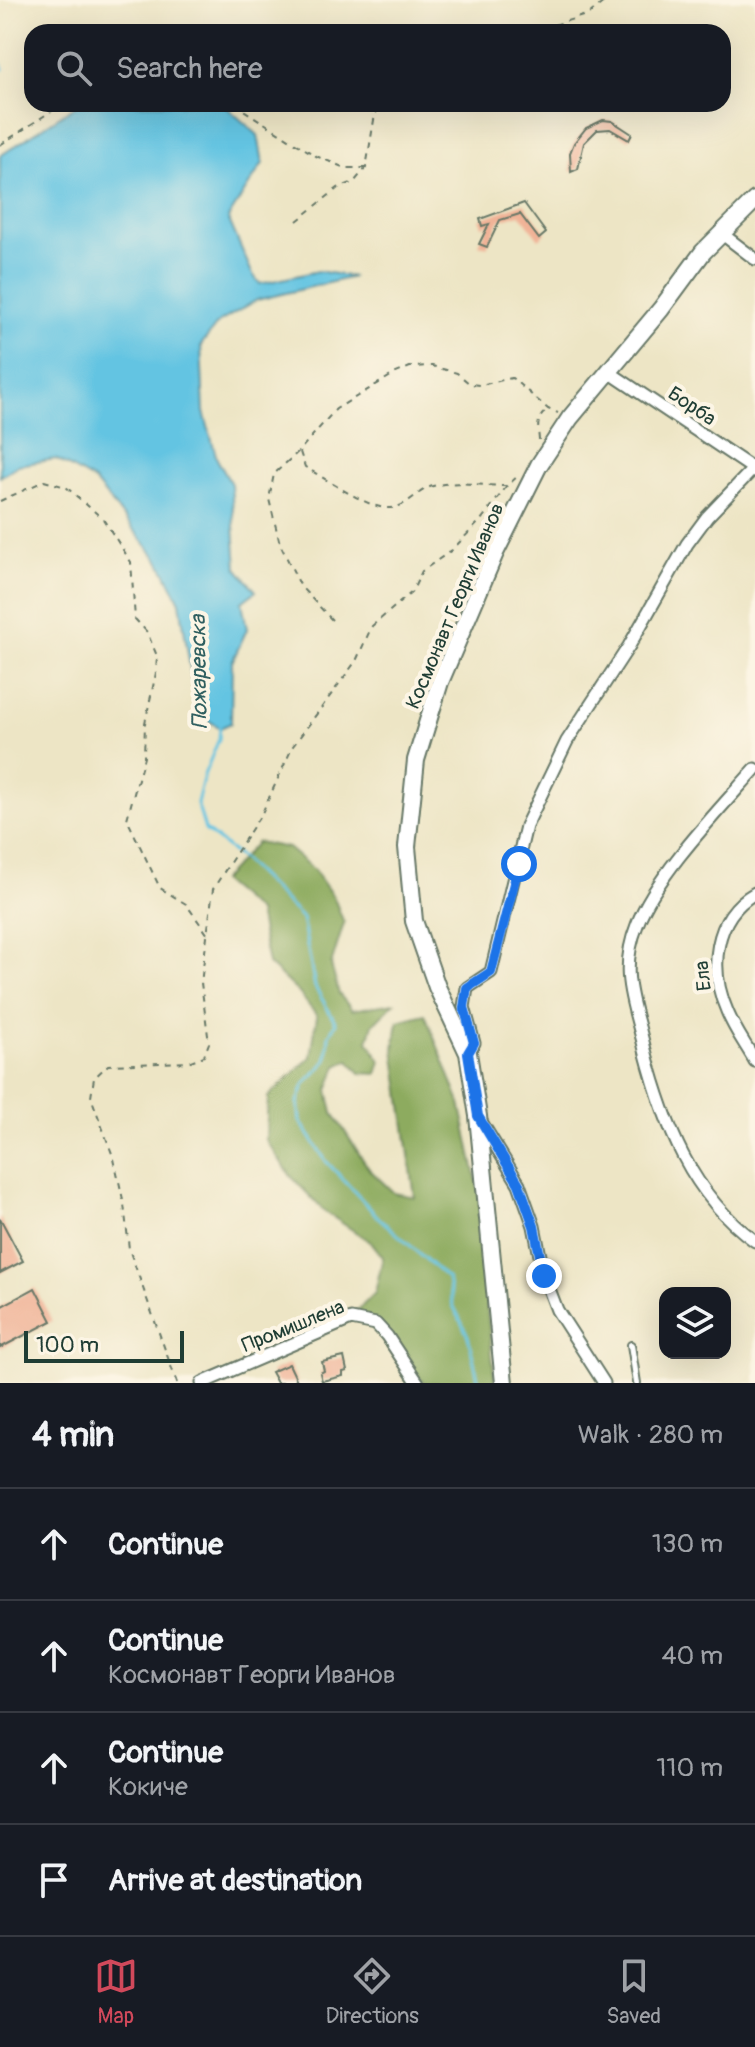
<!DOCTYPE html>
<html lang="en">
<head>
<meta charset="utf-8">
<style>
	body { margin:0; font-family:Pangolin,sans-serif; background:#242831; color:#f1f3f6 }
	.controls { position:absolute; right:24px; bottom:24px; display:grid; overflow:hidden; border-radius:16px; box-shadow:0 8px 32px #0002 }
	.controls button { width:72px; height:72px; display:grid; place-items:center; padding:0; border:0; border-bottom:2px solid #363941; background:#171b24; color:#f1f3f6; font:40px sans-serif }
	.scale { position:absolute; left:24px; bottom:20px; width:160px; box-sizing:border-box; padding-left:8px; border:4px solid #1f3d34; border-top:0; font-size:22px; line-height:28px; white-space:nowrap; color:#1f3d34; -webkit-text-stroke:6px #fcf5e5; paint-order:stroke }
	.stop { position:absolute; width:24px; height:24px; margin:-18px; border:6px solid #1a73e8; border-radius:50%; background:#fff }
	.stop.end { background:#1a73e8; border-color:#fff; box-shadow:0 2px 8px #0008 }
	.list { margin:0; padding:0; list-style:none }
	h2 { display:flex; justify-content:space-between; align-items:center; height:104px; margin:0; padding:0 32px; font-size:34px }
	h2 small { font-size:26px; font-weight:400; color:#9ea1a6 }
	.list li { display:grid; grid-template-columns:52px 1fr auto; gap:24px; align-items:center; box-sizing:border-box; height:112px; padding:0 32px; border-top:2px solid #363941 }
	.list b { display:block; font-size:30px; white-space:nowrap }
	.list p { margin:0; font-size:26px; white-space:nowrap; color:#9ea1a6 }
	.list em { font-size:26px; font-style:normal; color:#9ea1a6 }
	.icon { flex:none; width:44px; height:44px; fill:none; stroke:currentColor; stroke-width:2; stroke-linecap:round; stroke-linejoin:round }
	.map { position:relative; flex:none; width:755px; height:1383px; overflow:hidden }
	.search { position:absolute; background:#171b24; box-shadow:0 8px 32px #0002; left:24px; right:24px; top:24px; height:88px; display:flex; align-items:center; gap:20px; box-sizing:border-box; padding:0 28px; border-radius:24px; color:#9ea1a6; font-size:30px }
	.sheet { height:552px; background:#171b24 }
	nav { display:flex; justify-content:space-around; align-items:center; box-sizing:border-box; height:112px; border-top:2px solid #363941; background:#171b24; font-size:22px; color:#9ea1a6 }
	nav a { display:grid; justify-items:center; gap:4px }
	nav .on { color:#d1495b }
	.map>svg:first-child { display:block }
	.forest { fill:#8dab5e; stroke:#567449; stroke-width:2 }
	.water { fill:#64c4e2; stroke:#42808b; stroke-width:2 }
	.lines { fill:none; stroke-linecap:round; stroke-linejoin:round }
	.stream { stroke:#64c4e2; stroke-width:3 }
	.building { fill:#f0b397 }
	.lane-casing { stroke:#677867; stroke-width:10 }
	.street-casing { stroke:#677867; stroke-width:15 }
	.secondary-casing { stroke:#677867; stroke-width:20 }
	.path { stroke:#677867; stroke-width:2; stroke-dasharray:6 6; stroke-linecap:butt }
	.lane { stroke:#fff; stroke-width:6 }
	.street { stroke:#fff; stroke-width:11 }
	.secondary { stroke:#fff; stroke-width:16 }
	.route { stroke:#1a73e8; stroke-width:10 }
	.labels { text-anchor:middle; dominant-baseline:central; stroke-width:8; stroke-linejoin:round; paint-order:stroke }
	.street-label { font-size:20px; fill:#1f3d34; stroke:#fcf5e5 }
	.water-label { font-size:22px; font-style:italic; fill:#305f60; stroke:#fcf5e5 }
</style>
</head>
<body>
<div class="map">
<svg width="755" height="1383" viewBox="0 0 755 1383">
	<rect width="100%" height="100%" fill="#fcf5e5"/>
	<filter id="ink" filterUnits="userSpaceOnUse"><feTurbulence type="fractalNoise" baseFrequency=".0125" numOctaves="2"/><feDisplacementMap in="SourceGraphic" scale="16" xChannelSelector="R" yChannelSelector="G"/><feConvolveMatrix kernelMatrix="1 2 1 2 8 2 1 2 1" color-interpolation-filters="sRGB"/></filter>
	<filter id="wash" filterUnits="userSpaceOnUse"><feTurbulence type="fractalNoise" baseFrequency=".006" numOctaves="4" result="noise"/><feDisplacementMap in="SourceGraphic" scale="32" xChannelSelector="R" yChannelSelector="G"/><feGaussianBlur stdDeviation="1.8" result="paint"/><feColorMatrix in="noise" values="0 0 0 0 0 0 0 0 0 0 0 0 0 0 0 0 0 1.4 0 .05"/><feComposite in="paint" operator="in"/></filter>
	<g filter="url(#wash)">
		<rect width="100%" height="100%" fill="#ede5c5"/>
		<path class="forest" d="M257 842 288 848 314 870 334 898 344 923 331 965 339 994 352 1010 394 1003 373 1024 368 1041 381 1061 377 1074 360 1073 349 1060 337 1066 328 1090 333 1113 369 1169 394 1193 415 1197 394 1049 398 1021 425 1014 460 1103 480 1195V1242L495 1383H425L414 1373 400 1350 355 1313 375 1293 383 1257 372 1243 324 1211 291 1176 266 1140 268 1097 311 1057 317 1016 299 993 268 964 258 912 221 881Z"/>
		<path class="water" d="M78 104H223L258 135 263 163 228 218 252 273 260 284 318 271 353 277 257 300 218 323 201 345 204 412 217 459 231 484 237 568 256 591 242 602 247 629 232 662 231 723 220 728 205 718 194 694 180 602 160 562 94 481 56 459 18 465 0 477V156Z"/>
		<g class="lines">
			<path class="stream" d="M0 62 3 69
				M220 726 219 739 204 775 197 803 205 830 242 859 302 918 315 987 336 1023 329 1035 327 1060 304 1085 298 1102 300 1121 326 1161 378 1217 448 1279 453 1305 468 1336 479 1383"/>
		</g>
		<g id="blocks">
			<path class="building" d="M603 120 612 121 632 134 629 140 610 129 597 130 584 143 578 169 571 172 570 153 574 143 586 128Z
				M524 203 546 233 539 239 520 214 500 220 487 247 479 244 489 224 482 226 480 219Z
				M0 1218 23 1261 0 1273Z
				M35 1288 52 1321 0 1348V1307Z
				M344 1357 347 1371 343 1372V1376L322 1381 320 1373 324 1371 322 1362Z
				M289 1364 298 1383H277L271 1372Z"/>
		</g>
	</g>
	<g filter="url(#ink)">
		<use href="#blocks" fill-opacity="0" stroke="#677867" stroke-width="2"/>
		<g class="lines">
			<g class="lane-casing">
				<path id="lane" d="M631 1345 637 1383"/>
			</g>
			<g class="street-casing">
				<path id="street" d="M721 233 755 259
					M609 372 755 470
					M755 769C719 810 656 875 637 925 618 973 634 1003 645 1050 664 1123 691 1195 755 1241
					M755 893C713 917 709 970 727 1011 734 1029 746 1045 755 1061
					M468 1053 474 1043 464 1007 467 988 491 972 526 826 567 741 629 646 687 544 707 517 753 469
					M480 1120 519 1184 534 1226 544 1276 557 1310 604 1383
					M202 1383 351 1319 376 1324 387 1336 418 1383"/>
			</g>
			<g class="secondary-casing">
				<path id="secondary" d="M504 1383 478 1116 468 1053 437 987 414 921 407 847 416 760 440 682 495 553 539 465 570 418 661 309 703 252 755 200"/>
			</g>
			<path class="path" d="M532 32 589 14 606 0
				M234 104 316 156 345 168H365
				M0 145 62 104
				M297 221 338 188 354 182 366 168 375 114 382 104
				M539 440C538 428 536 418 547 410
				M300 452 305 467C325 478 368 509 389 508 407 508 417 490 433 486 456 480 484 486 507 486L518 476
				M0 501 44 481 66 487 103 519 131 562 135 619 147 632 157 656 156 673 145 723 144 757 127 819 160 888 186 904 208 935
				M332 620 301 587 280 544 269 499 274 474 299 451 336 409 394 374 410 367 432 366 457 373 470 384 480 385 512 378 548 409 558 413
				M177 1383 129 1249 124 1204 114 1159 91 1097 94 1078 108 1065 188 1062 204 1056 209 1043 201 983 213 889 262 813 293 746 356 661 372 626 412 592 422 571 452 550 481 520 507 486"/>
			<use href="#lane" class="lane"/>
			<use href="#street" class="street"/>
			<use href="#secondary" class="secondary"/>
		</g>
	</g>
	<g class="lines" filter="url(#ink)">
		<path class="route" d="M519 864 491 972 467 988 464 1007 474 1043 468 1053 478 1116 519 1184 534 1226 544 1276"/>
	</g>
	<g class="labels">
		<g class="street-label">
			<text transform="translate(692 406) rotate(34)">Борба</text>
			<text transform="translate(455 606) rotate(-67)">Космонавт Георги Иванов</text>
			<text transform="translate(703 976) rotate(-96)">Ела</text>
			<text transform="translate(293 1326) rotate(-22)">Промишлена</text>
		</g>
		<g class="water-label">
			<text transform="translate(199 672) rotate(-91)">Пожаревска</text>
		</g>
	</g>
</svg>
<div class="controls">
<button><svg class="icon" aria-label="layers" viewBox="0 0 24 24"><path d="M12 4l9 5-9 5-9-5zM3 14l9 5 9-5"/></svg></button>
</div>
<div class="scale">100 m</div>
<div class="stop" style="left:519px;top:864px"></div>
<div class="stop end" style="left:544px;top:1276px"></div>
<div class="search"><svg class="icon" aria-label="search" viewBox="0 0 24 24"><circle cx="10" cy="10" r="6"/><path d="M15 15l6 6"/></svg>Search here</div>
</div>
<section class="sheet">
<h2>4 min<small>Walk · 280 m</small></h2>
<ul class="list">
<li><svg class="icon" aria-label="ahead" viewBox="0 0 24 24"><path d="M12 20V5M6 11l6-6 6 6"/></svg><div><b>Continue</b></div><em>130 m</em></li>
<li><svg class="icon" aria-label="ahead" viewBox="0 0 24 24"><path d="M12 20V5M6 11l6-6 6 6"/></svg><div><b>Continue</b><p>Космонавт Георги Иванов</p></div><em>40 m</em></li>
<li><svg class="icon" aria-label="ahead" viewBox="0 0 24 24"><path d="M12 20V5M6 11l6-6 6 6"/></svg><div><b>Continue</b><p>Кокиче</p></div><em>110 m</em></li>
<li><svg class="icon" aria-label="arrive" viewBox="0 0 24 24"><path d="M6 21V4h12l-3 4 3 4H6"/></svg><div><b>Arrive at destination</b></div></li>
</ul>
</section>
<nav>
<a class="on"><svg class="icon" aria-label="map" viewBox="0 0 24 24"><path d="M3 6l6-2 6 2 6-2v14l-6 2-6-2-6 2zM9 4v14M15 6v14"/></svg>Map</a>
<a><svg class="icon" aria-label="directions" viewBox="0 0 24 24"><path d="M12 3l9 9-9 9-9-9zM9 14v-3h6M13 9l2 2-2 2"/></svg>Directions</a>
<a><svg class="icon" aria-label="saved" viewBox="0 0 24 24"><path d="M7 4h10v16l-5-4-5 4z"/></svg>Saved</a>
</nav>
</body>
</html>
